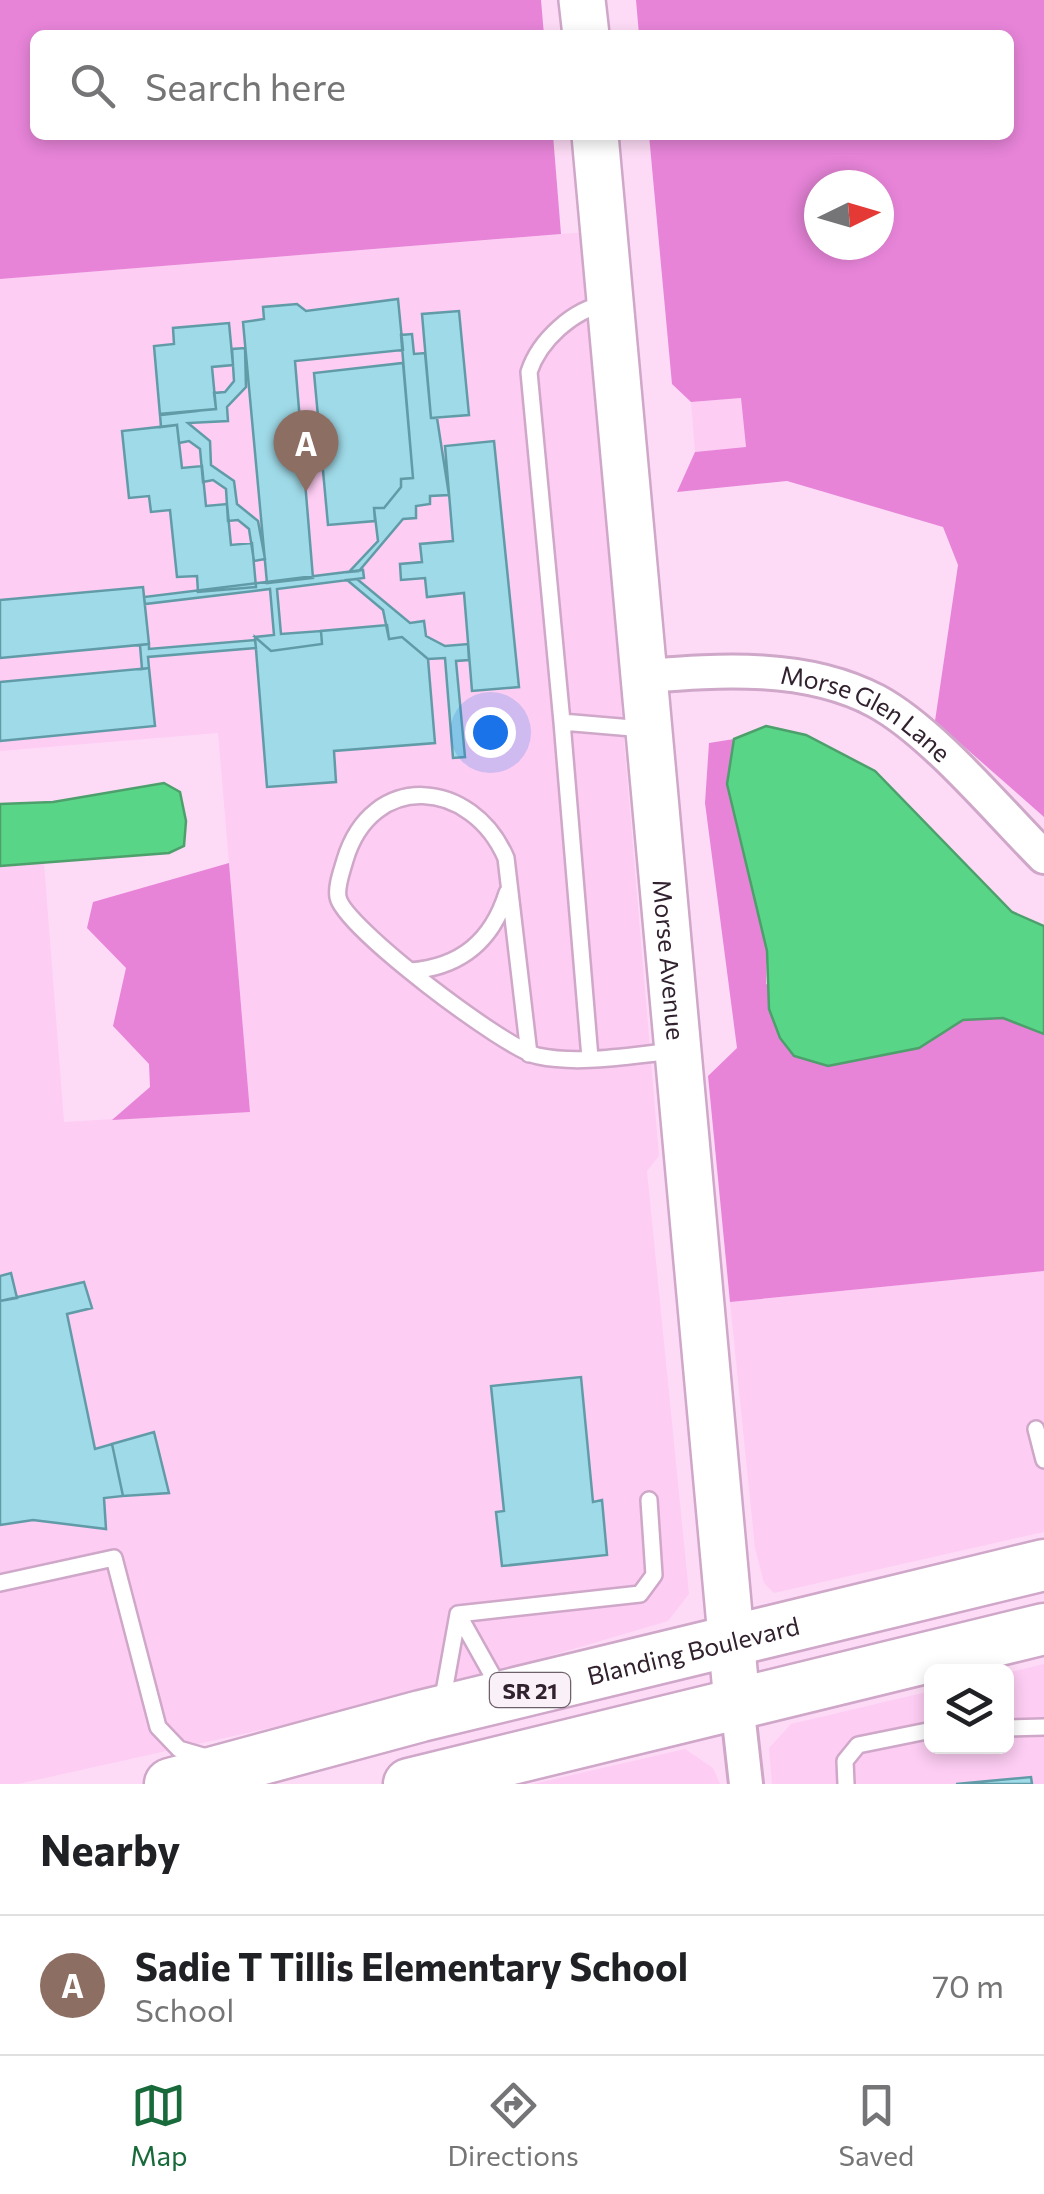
<!DOCTYPE html>
<html lang="en">
<head>
<meta charset="utf-8">
<style>
	body { margin:0; font-family:Commissioner,sans-serif; background:#f2f2f2; color:#202124 }
	.controls { position:absolute; right:30px; bottom:30px; display:grid; overflow:hidden; border-radius:15px; box-shadow:0 5px 15px #0003 }
	.controls button { width:90px; height:90px; display:grid; place-items:center; padding:0; border:0; border-bottom:2px solid #e0e0e0; background:#fff; color:#202124; font:50px sans-serif }
	.compass { position:absolute; left:804px; top:170px; width:90px; height:90px; border-radius:50%; background:#fff; box-shadow:0 5px 15px #0003; rotate:85deg }
	.you { position:absolute; left:490px; top:732px; width:35px; height:35px; margin:-25px; border:8px solid #fff; border-radius:50%; background:#1a73e8; box-shadow:0 0 0 15px #1a73e833 }
	.badge { display:grid; place-items:center; width:65px; height:65px; border-radius:50%; background:#196a3b; color:#fff; font-size:32px; font-weight:700 }
	.pin { position:absolute; translate:-50% -82px; filter:drop-shadow(0 2px 5px #0008) }
	.pin::after { content:''; position:absolute; top:52px; width:35px; height:30px; background:inherit; clip-path:polygon(0 0,100% 0,50% 100%) }
	.list { margin:0; padding:0; list-style:none }
	h2 { display:flex; justify-content:space-between; align-items:center; height:130px; margin:0; padding:0 40px; font-size:42px }
	h2 small { font-size:32px; font-weight:400; color:#757577 }
	.list li { display:grid; grid-template-columns:65px 1fr auto; gap:30px; align-items:center; box-sizing:border-box; height:140px; padding:0 40px; border-top:2px solid #e0e0e0 }
	.list b { display:block; font-size:38px; white-space:nowrap }
	.list p { margin:0; font-size:32px; white-space:nowrap; color:#757577 }
	.list em { font-size:32px; font-style:normal; color:#757577 }
	.icon { flex:none; width:55px; height:55px; fill:none; stroke:currentColor; stroke-width:2; stroke-linecap:round; stroke-linejoin:round }
	.map { position:relative; flex:none; width:1044px; height:1784px; overflow:hidden }
	.search { position:absolute; background:#fff; box-shadow:0 5px 15px #0003; left:30px; right:30px; top:30px; height:110px; display:flex; align-items:center; gap:25px; box-sizing:border-box; padding:0 35px; border-radius:15px; color:#757577; font-size:38px }
	.sheet { height:270px; background:#fff }
	nav { display:flex; justify-content:space-around; align-items:center; box-sizing:border-box; height:140px; border-top:2px solid #e0e0e0; background:#fff; font-size:28px; color:#757577 }
	nav a { display:grid; justify-items:center; gap:5px }
	nav .on { color:#196a3b }
	.map>svg:first-child { display:block }
	.built { fill:#fdcdf3 }
	.forest { fill:#e784d8; fill-rule:evenodd }
	.water { fill:#58d586; stroke:#4d9f6c; stroke-width:2.5 }
	.building { fill:#9fdae8; stroke:#619ba8; stroke-width:2.5 }
	.lines { fill:none; stroke-linecap:round; stroke-linejoin:round }
	.lane-casing { stroke:#cfa7c8; stroke-width:20 }
	.street-casing { stroke:#cfa7c8; stroke-width:38 }
	.secondary-casing { stroke:#cfa7c8; stroke-width:50 }
	.primary-casing { stroke:#cfa7c8; stroke-width:55 }
	.lane { stroke:#fff; stroke-width:15 }
	.street { stroke:#fff; stroke-width:32 }
	.secondary { stroke:#fff; stroke-width:45 }
	.primary { stroke:#fff; stroke-width:50 }
	.labels { text-anchor:middle; dominant-baseline:central; stroke-width:9; stroke-linejoin:round; paint-order:stroke }
	.shield { fill:#faf1f8; stroke:#6e606b; stroke-width:2.5 }
	.shield-label { font-size:22px; font-weight:bold; fill:#32222f }
	.street-label { font-size:25px; fill:#32222f; stroke:#faf1f8 }
</style>
</head>
<body>
<div class="map">
<svg width="1044" height="1784" viewBox="0 0 1044 1784">
	<rect width="100%" height="100%" fill="#fddbf6"/>
	<path class="built" d="M587 232 631 704 621 705 659 1156 647 1171 689 1594 668 1621 418 1695 18 1784H0V866L44 863 64 1122 250 1111 218 733 0 751V279Z
		M741 398 746 448 695 452 691 402Z
		M1044 1271V1532L774 1593 764 1583 755 1548 730 1302Z
		M1044 1664V1784H772L769 1748 791 1724 931 1691 932 1746H1006L1007 1673Z
		M685 1749 713 1768 720 1784H533Z"/>
	<path class="forest" d="M0 0H541L544 35H35V135H553L561 234 0 279Z
		M636 0H1044V817L935 721 958 565 943 527 787 481 677 492 695 452 746 447 741 398 691 402 672 384 649 135H1009V35H639ZM879 185V245H819V185Z
		M734 739 727 784 767 951 766 984 919 1048 963 1020 1003 1018 1044 1034V1271L730 1302 708 1076 737 1048 705 803 709 743Z
		M229 863 250 1112 112 1120 150 1087 149 1064 113 1026 126 968 87 928 93 902Z"/>
	<path class="water" d="M766 726 806 735 875 771 1012 912 1044 926V1034L1003 1018 963 1020 919 1048 828 1066 794 1056 780 1038 769 1009 767 951 727 784 734 739Z
		M164 783 180 792 186 821 184 846 169 853 0 866V804L53 802Z"/>
	<path class="building" d="M398 299 403 350 295 361 313 578 267 583 243 322 264 319 263 307 297 304 306 311Z
		M459 311 469 415 431 418 422 314Z
		M229 323 233 365 212 367 216 409 160 415 154 346 174 344 173 328Z
		M412 334 414 354 425 353 431 418H437L449 495 430 496V504L416 506V518L403 519 359 571 349 572 378 541 374 508H384L401 487V479L413 478 401 335Z
		M245 348 246 387 227 407 228 421 188 423 210 441 211 465 234 481 237 504 258 521 265 559 254 561 249 529 238 520 228 521 226 489 213 480 203 482 200 449 189 441 179 443 177 425 161 427 160 414 216 409 214 393 225 392 234 381 232 349Z
		M403 363 413 478 401 479V487L384 508H374L375 521 328 525 314 373Z
		M177 425 182 468 202 466 206 506 227 504 231 545 252 543 256 587 198 592 197 576 177 577 170 510 151 512 149 496 129 498 122 431Z
		M494 441 519 687 472 691 464 593 427 597 425 578 401 580 400 564 422 562 420 544 453 541 445 446Z
		M363 570 364 578 277 589 281 634 321 631 322 644 271 651 255 637 274 635 270 589 145 604 144 597Z
		M357 579 410 623 424 621 426 636 445 646 468 644 469 660 456 661 465 757 453 758 445 658 428 659 402 637 389 639 383 610 347 580Z
		M143 587 149 644 0 658V600Z
		M387 625 389 639 402 637 428 659 435 743 334 751 336 782 267 787 255 637 271 651 322 644 321 631Z
		M255 640 256 648 148 657 149 668 142 669 140 645 149 644V649Z
		M149 668 155 726 0 741V682Z
		M11 1273 17 1298 0 1301V1276Z
		M84 1282 92 1308 67 1314 95 1449 112 1444 123 1496 104 1498 106 1529 33 1520 0 1525V1301Z
		M581 1377 593 1502 602 1500 607 1555 502 1566 496 1512 504 1511 491 1386Z
		M154 1432 169 1493 123 1496 112 1444Z
		M1031 1777 1032 1784H956Z"/>
	<g class="lines">
		<g class="lane-casing">
			<path id="lane" d="M606 304C573 309 539 341 529 372L562 722 644 729
				M562 722 590 1058
				M410 971C461 967 492 941 507 893
				M529 1054 506 858C472 779 372 770 345 860 342 871 336 886 338 897 343 927 507 1050 538 1056 581 1065 631 1055 675 1051
				M1036 1429 1044 1460
				M0 1583 114 1558 158 1727 179 1749 210 1758
				M458 1614 640 1594 654 1575 649 1500
				M458 1614 500 1689
				M442 1703 458 1614
				M1006 1728 1044 1727
				M846 1784 845 1761 858 1745 932 1730"/>
		</g>
		<g class="street-casing">
			<g id="street">
				<path id="s1" d="M644 676C721 670 806 664 876 701 932 731 998 811 1044 857"/>
				<path d="M737 1703 746 1784"/>
			</g>
		</g>
		<g class="secondary-casing">
			<g id="secondary">
				<path d="M582 0 586 35"/>
				<path id="s2" d="M595 135 737 1703"/>
			</g>
		</g>
		<g class="primary-casing">
			<g id="primary">
				<path id="s3" d="M170 1784 421 1716 1044 1565"/>
				<path d="M409 1784 1044 1629"/>
			</g>
		</g>
		<use href="#lane" class="lane"/>
		<use href="#street" class="street"/>
		<use href="#secondary" class="secondary"/>
		<use href="#primary" class="primary"/>
	</g>
	<g class="labels">
		<rect class="shield" x="490" y="1673" width="80" height="34" rx="8"/>
		<g class="shield-label">
			<text x="530" y="1690">SR 21</text>
		</g>
		<g class="street-label">
			<text stroke="none"><textPath href="#s1" startOffset="232">Morse Glen Lane</textPath></text>
			<text stroke="none"><textPath href="#s2" startOffset="828">Morse Avenue</textPath></text>
			<text stroke="none"><textPath href="#s3" startOffset="540">Blanding Boulevard</textPath></text>
		</g>
	</g>
</svg>
<div class="controls">
<button><svg class="icon" aria-label="layers" viewBox="0 0 24 24"><path d="M12 4l9 5-9 5-9-5zM3 14l9 5 9-5"/></svg></button>
</div>
<svg class="compass" viewBox="-18 -18 36 36"><path d="M0-13l5 13h-10z" fill="#e53935"/><path d="M0 13l5-13h-10z" fill="#757577"/></svg>
<div class="you"></div>
<div class="pin badge" style="left:306px;top:492px;background:#8d6e63">A</div>
<div class="search"><svg class="icon" aria-label="search" viewBox="0 0 24 24"><circle cx="10" cy="10" r="6"/><path d="M15 15l6 6"/></svg>Search here</div>
</div>
<section class="sheet">
<h2>Nearby<small></small></h2>
<ul class="list">
<li><span class="badge" style="background:#8d6e63">A</span><div><b>Sadie T Tillis Elementary School</b><p>School</p></div><em>70 m</em></li>
</ul>
</section>
<nav>
<a class="on"><svg class="icon" aria-label="map" viewBox="0 0 24 24"><path d="M3 6l6-2 6 2 6-2v14l-6 2-6-2-6 2zM9 4v14M15 6v14"/></svg>Map</a>
<a><svg class="icon" aria-label="directions" viewBox="0 0 24 24"><path d="M12 3l9 9-9 9-9-9zM9 14v-3h6M13 9l2 2-2 2"/></svg>Directions</a>
<a><svg class="icon" aria-label="saved" viewBox="0 0 24 24"><path d="M7 4h10v16l-5-4-5 4z"/></svg>Saved</a>
</nav>
</body>
</html>
